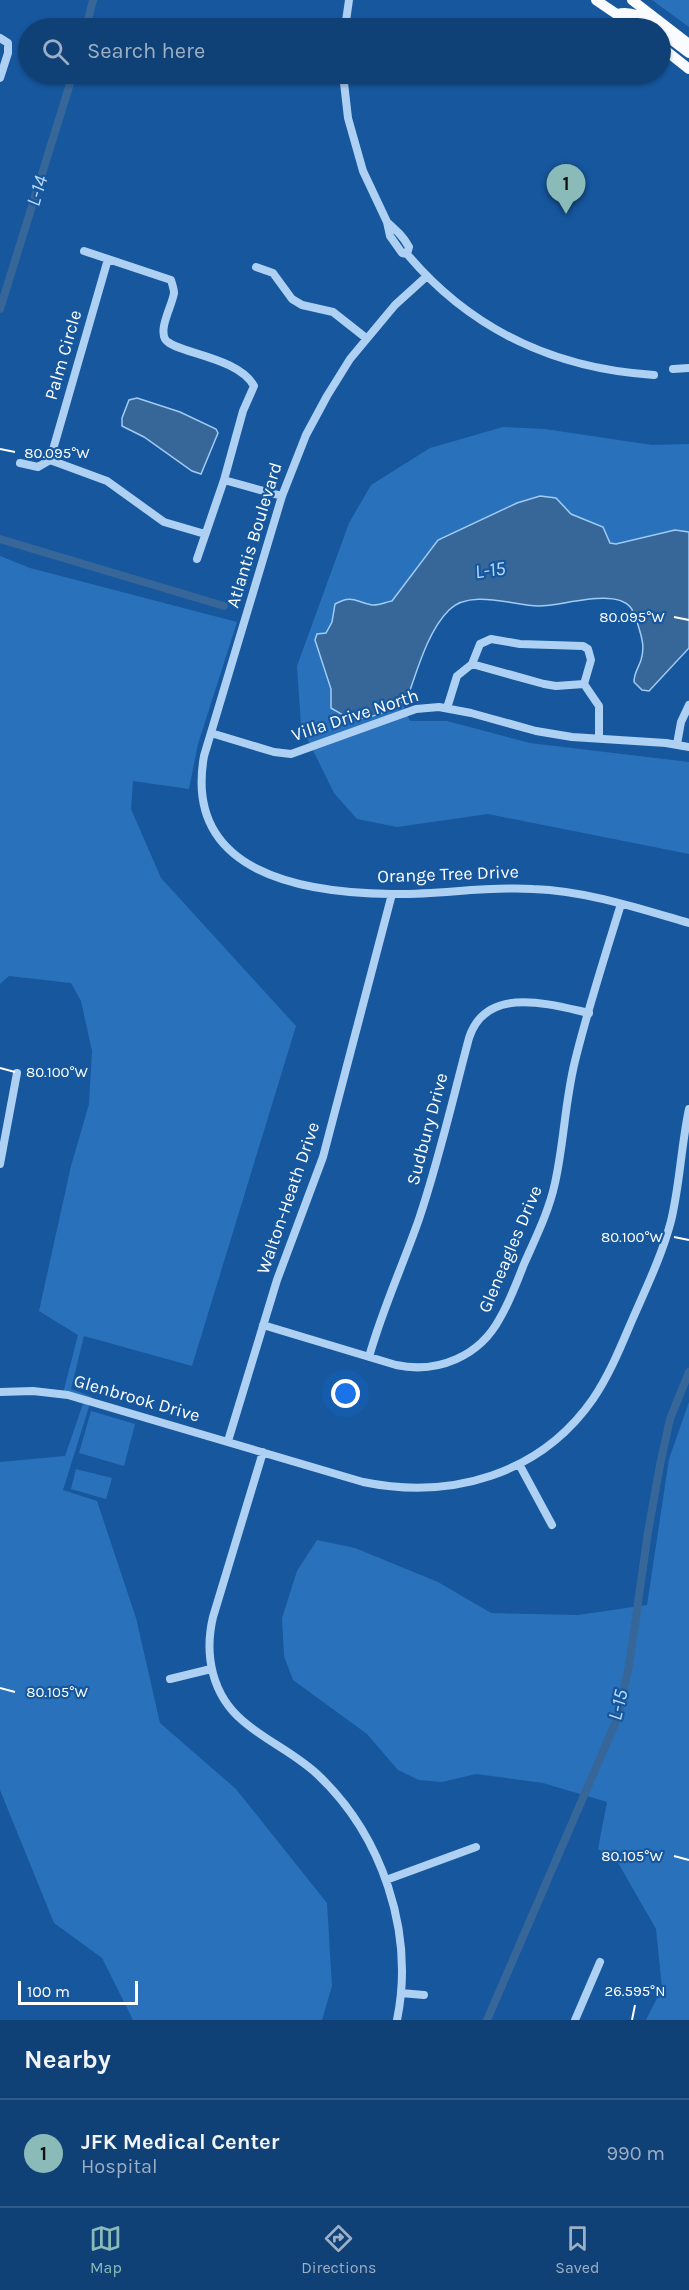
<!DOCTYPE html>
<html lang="en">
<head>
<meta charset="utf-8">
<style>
	body { margin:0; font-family:Karla,sans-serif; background:#1e4c7e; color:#f1f3f6 }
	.scale { position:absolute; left:18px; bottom:15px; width:120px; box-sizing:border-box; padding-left:6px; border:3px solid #fff; border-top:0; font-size:16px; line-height:21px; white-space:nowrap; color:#fff; -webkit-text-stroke:4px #16579e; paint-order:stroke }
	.you { position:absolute; left:346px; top:1394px; width:21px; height:21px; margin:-15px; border:4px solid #fff; border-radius:50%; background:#1a73e8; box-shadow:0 0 0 9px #1a73e833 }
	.badge { display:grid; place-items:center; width:39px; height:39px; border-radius:50%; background:#8bbbb9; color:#111; font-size:20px; font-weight:700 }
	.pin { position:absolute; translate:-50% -50px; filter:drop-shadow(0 2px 3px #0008) }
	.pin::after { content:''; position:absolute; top:32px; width:21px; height:18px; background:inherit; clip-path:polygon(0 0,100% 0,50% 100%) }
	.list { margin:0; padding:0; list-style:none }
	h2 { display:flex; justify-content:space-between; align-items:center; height:78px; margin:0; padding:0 24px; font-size:26px }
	h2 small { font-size:20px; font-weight:400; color:#9cafc5 }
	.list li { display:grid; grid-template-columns:39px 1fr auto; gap:18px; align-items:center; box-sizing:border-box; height:108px; padding:0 24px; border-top:2px solid #305a88 }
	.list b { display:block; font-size:22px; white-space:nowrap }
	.list p { margin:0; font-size:20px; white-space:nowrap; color:#9cafc5 }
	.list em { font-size:20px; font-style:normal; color:#9cafc5 }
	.icon { flex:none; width:33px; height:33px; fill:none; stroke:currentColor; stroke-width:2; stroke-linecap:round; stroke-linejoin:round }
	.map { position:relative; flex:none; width:689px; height:2020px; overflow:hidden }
	.search { position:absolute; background:#104176; box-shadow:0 2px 4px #0004; left:18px; right:18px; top:18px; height:66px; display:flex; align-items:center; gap:15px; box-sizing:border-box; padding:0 21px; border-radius:33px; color:#9cafc5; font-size:22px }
	.sheet { height:186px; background:#104176 }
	nav { display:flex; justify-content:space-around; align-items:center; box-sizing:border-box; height:84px; border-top:2px solid #305a88; background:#104176; font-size:16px; color:#9cafc5 }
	nav a { display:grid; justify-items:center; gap:3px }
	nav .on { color:#8bbbb9 }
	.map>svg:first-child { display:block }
	.green { fill:#2972bb }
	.water { fill:#376699; stroke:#a0cbf5; stroke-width:1.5 }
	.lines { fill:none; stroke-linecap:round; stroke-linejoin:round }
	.canal { stroke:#376699; stroke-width:8 }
	.minor { stroke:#aed0f3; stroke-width:8 }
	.major { stroke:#fafcff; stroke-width:10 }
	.ticks { fill:none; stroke:#fff; stroke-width:2 }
	.labels { text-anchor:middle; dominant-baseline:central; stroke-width:4.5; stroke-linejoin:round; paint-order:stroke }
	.street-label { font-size:18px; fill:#fff; stroke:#16579e }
	.water-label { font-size:20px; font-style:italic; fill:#badaf9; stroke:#16579e }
	.ticks-label { font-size:15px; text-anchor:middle; fill:#fff; stroke:#16579e; stroke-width:4.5; stroke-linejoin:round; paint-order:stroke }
</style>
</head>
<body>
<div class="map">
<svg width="689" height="2020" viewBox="0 0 689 2020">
	<rect width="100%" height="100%" fill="#16579e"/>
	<path class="green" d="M652 0H689V27Z
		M503 427 545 429 652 445 689 444V648L649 691 642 690 634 682C634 673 638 669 641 660 645 647 642 638 638 625 636 620 634 612 631 608 614 587 560 607 538 606 512 605 470 589 449 610 428 631 418 668 408 696L402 703 410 721H447L530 743 689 762V854L488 814 397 827 357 819 334 793 301 726 297 666 349 523 371 485 430 448Z
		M0 556 30 568 237 622 198 744 189 789 133 781 131 809 161 878 296 1026 192 1366 84 1336 71 1389 92 1397 63 1490 97 1501 136 1618 160 1723 236 1789 327 1903 332 1986 322 2020H133L102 1958 54 1923 0 1790V1462L65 1456 83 1404 62 1397 78 1335 39 1311 71 1166 89 1104 92 1051 81 1001 71 983 9 976 0 984Z
		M689 1402V2020H646L662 1988 656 1929 617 1861 598 1849 607 1802 543 1783 476 1774 442 1782 419 1780 398 1770 367 1734 293 1680 284 1656 282 1618 297 1571 317 1540 355 1548 438 1582 491 1613 578 1615 647 1605 669 1459Z
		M91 1411 135 1424 124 1466 79 1453Z
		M76 1469 112 1478 106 1499 71 1489Z"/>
	<path class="water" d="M137 398 180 412 216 429 218 433 201 474 192 471 144 437 122 426V418L129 400Z
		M540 496 556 498 571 514 603 527 610 543 616 544 675 530 689 532V648L649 691 642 690 634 682C634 673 638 669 641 660 645 647 642 638 638 625 636 620 634 612 631 608 615 587 560 607 538 606 512 605 470 589 449 610 428 631 418 668 408 696 396 710 367 721 349 718 343 716 337 711 331 708V689L315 640 317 634 326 633 332 622 335 604C353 594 355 602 372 605 378 606 386 602 392 601L438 540 517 503Z"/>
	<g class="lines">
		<path class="canal" d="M86 28 93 0
			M0 309 73 74
			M0 539 224 606
			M487 2020 617 1719 629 1666 648 1532 660 1465 670 1419 689 1372"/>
		<path class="minor" d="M345 28 349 0
			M0 38 8 43V53L0 78
			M343 74 348 118 363 171 387 222 390 236 402 253 407 254C471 330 556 369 654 375
			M387 222C396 230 403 236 409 247L407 254
			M84 251 171 280C172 284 174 289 174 293 172 306 159 327 165 339 173 353 238 356 254 386L243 411 224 480 197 559
			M256 267 273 273 292 299 302 305 333 312 366 338
			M427 276 395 305 350 359 327 396 306 435 282 496 204 756C183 874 304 893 392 894 439 895 486 886 533 889 587 891 638 908 689 923
			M673 369 689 368
			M50 460 107 481 164 522 205 534
			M20 463 38 467 50 460 108 259
			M224 480 282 496
			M472 664 544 684 556 686 584 684
			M447 708 457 676 472 664 480 644 491 639 520 644 583 646 588 649 591 660 584 684 599 706V738
			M211 733 274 752 291 754 416 709 439 707 471 713 536 731 572 737 666 743 689 747
			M677 744 681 722 689 705
			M0 1164 17 1073
			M263 1325 396 1365C438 1374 480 1356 500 1318 510 1301 517 1282 524 1264 536 1237 549 1211 555 1183 564 1143 565 1101 575 1061 588 1008 605 956 621 904
			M369 1357C382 1310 403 1265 419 1219 439 1160 453 1098 469 1038 486 985 549 1004 589 1013
			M0 1392 33 1391 68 1395 363 1482C451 1500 540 1475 593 1399 610 1374 621 1346 633 1318 647 1286 662 1255 671 1221 680 1184 681 1146 689 1109
			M228 1441 277 1280 323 1157 392 894
			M263 1452 213 1617C204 1655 212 1695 243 1721 266 1741 293 1752 317 1774 382 1835 415 1932 397 2020
			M519 1464 552 1525
			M170 1679 211 1669
			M386 1880 476 1847
			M401 1993 424 1995
			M575 2020 600 1962"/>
		<path class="major" d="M596 0 637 28
			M632 0 689 44
			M617 14C634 10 644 19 657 28
			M660 31 689 53
			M660 46 689 69"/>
	</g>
	<path class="ticks" d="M0 449 15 452M674 617 689 620M0 1068 15 1072M674 1237 689 1240M0 1688 15 1692M674 1856 689 1860M632 2020 635 2005"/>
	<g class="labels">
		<g class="street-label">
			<text transform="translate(63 355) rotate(-74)">Palm Circle</text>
			<text transform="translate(254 535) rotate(-73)">Atlantis Boulevard</text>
			<text transform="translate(355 715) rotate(-18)">Villa Drive North</text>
			<text transform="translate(448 874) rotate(-2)">Orange Tree Drive</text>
			<text transform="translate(427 1129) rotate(-75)">Sudbury Drive</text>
			<text transform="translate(288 1198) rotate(-71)">Walton-Heath Drive</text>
			<text transform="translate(510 1249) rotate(-67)">Gleneagles Drive</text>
			<text transform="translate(137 1398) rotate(16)">Glenbrook Drive</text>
		</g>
		<g class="water-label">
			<text transform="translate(37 191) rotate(-73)">L-14</text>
			<text transform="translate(490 570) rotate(-8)">L-15</text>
			<text transform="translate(618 1705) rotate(-77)">L-15</text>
		</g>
	</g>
	<g class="ticks-label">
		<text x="57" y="458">80.095°W</text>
		<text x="632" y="622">80.095°W</text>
		<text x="57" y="1077">80.100°W</text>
		<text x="632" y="1242">80.100°W</text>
		<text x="57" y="1697">80.105°W</text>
		<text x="632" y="1861">80.105°W</text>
		<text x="635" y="1996">26.595°N</text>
	</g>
</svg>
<div class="scale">100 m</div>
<div class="you"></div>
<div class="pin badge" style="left:566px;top:214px">1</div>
<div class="search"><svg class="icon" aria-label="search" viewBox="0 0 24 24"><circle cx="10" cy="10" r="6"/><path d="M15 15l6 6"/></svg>Search here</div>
</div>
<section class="sheet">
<h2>Nearby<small></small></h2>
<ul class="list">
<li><span class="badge">1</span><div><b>JFK Medical Center</b><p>Hospital</p></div><em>990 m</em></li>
</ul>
</section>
<nav>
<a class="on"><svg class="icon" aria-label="map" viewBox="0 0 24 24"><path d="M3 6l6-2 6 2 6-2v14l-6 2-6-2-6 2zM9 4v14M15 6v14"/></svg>Map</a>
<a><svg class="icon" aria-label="directions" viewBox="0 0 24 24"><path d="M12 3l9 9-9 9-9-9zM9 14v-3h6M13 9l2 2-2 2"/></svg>Directions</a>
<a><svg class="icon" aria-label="saved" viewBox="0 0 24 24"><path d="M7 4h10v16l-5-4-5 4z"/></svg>Saved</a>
</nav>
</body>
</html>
